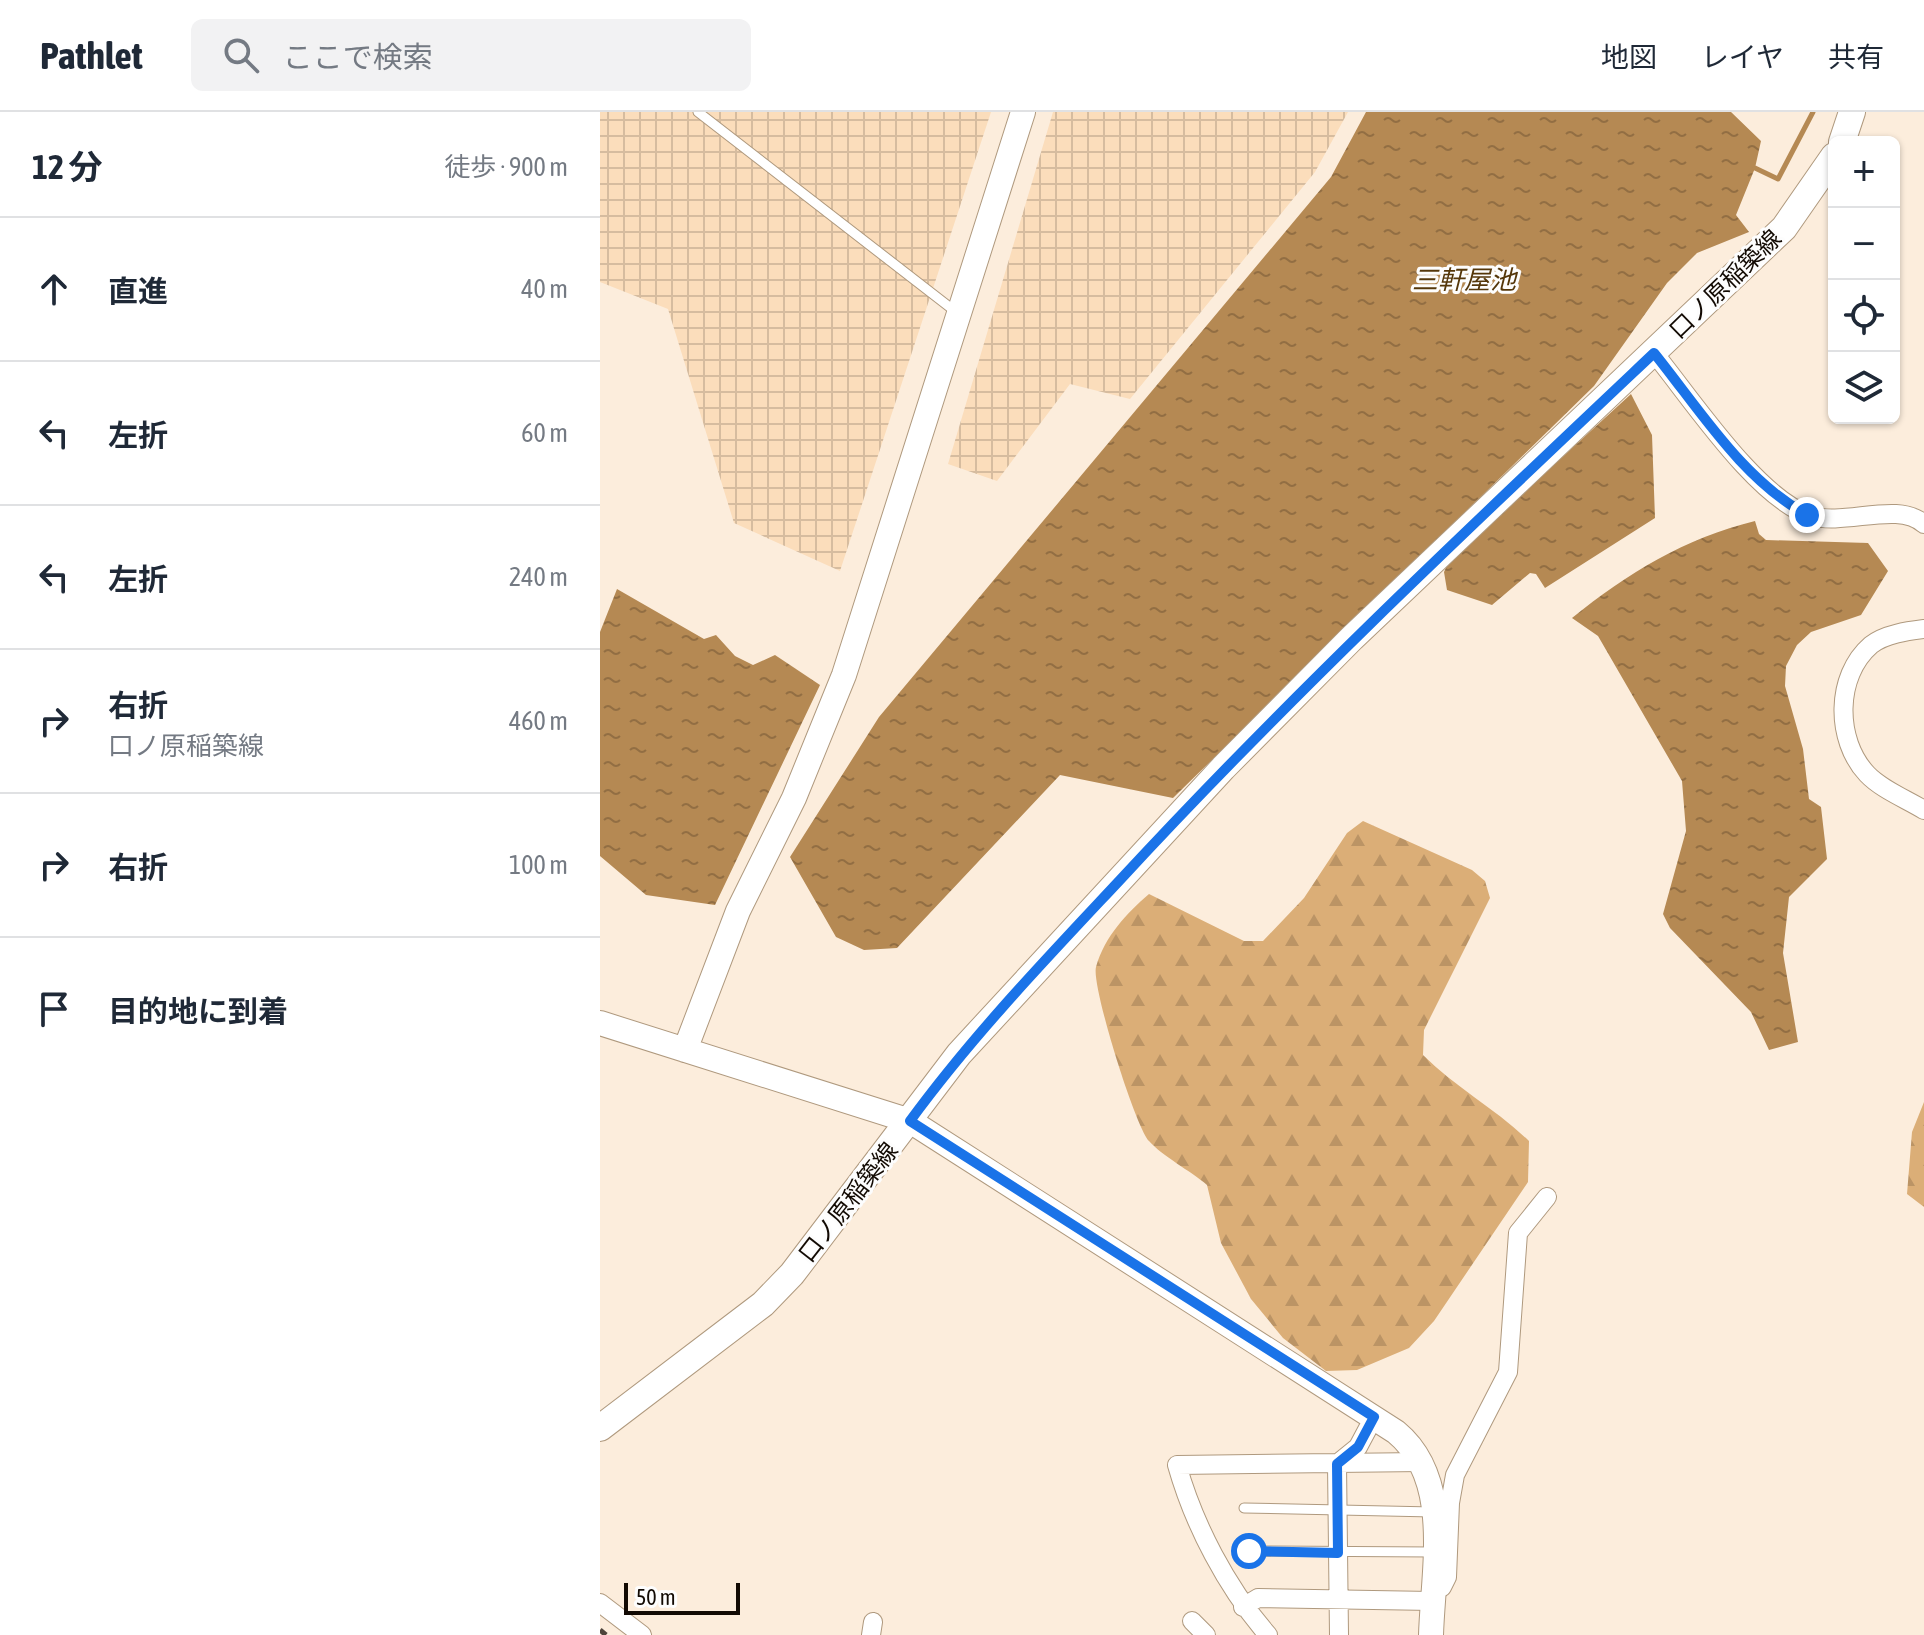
<!DOCTYPE html>
<html lang="ja">
<head>
<meta charset="utf-8">
<style>
	body { margin:0; font-family:"Asap Condensed","Noto Sans JP",sans-serif; background:#f2f2f3; color:#1f2937 }
	.controls { position:absolute; right:24px; top:24px; display:grid; overflow:hidden; border-radius:12px; box-shadow:0 2px 6px #0004 }
	.controls button { width:72px; height:72px; display:grid; place-items:center; padding:0; border:0; border-bottom:2px solid #e0e1e3; background:#fff; color:#1f2937; font:40px sans-serif }
	.scale { position:absolute; left:24px; bottom:20px; width:116px; box-sizing:border-box; padding-left:8px; border:4px solid #120a03; border-top:0; font-size:22px; line-height:28px; white-space:nowrap; color:#120a03; -webkit-text-stroke:6px #fdfdfd; paint-order:stroke }
	.stop { position:absolute; width:24px; height:24px; margin:-18px; border:6px solid #1a73e8; border-radius:50%; background:#fff }
	.stop.end { background:#1a73e8; border-color:#fff; box-shadow:0 2px 8px #0008 }
	.list { margin:0; padding:0; list-style:none }
	h2 { display:flex; justify-content:space-between; align-items:center; height:104px; margin:0; padding:0 32px; font-size:34px }
	h2 small { font-size:26px; font-weight:400; color:#747a83 }
	.list li { display:grid; grid-template-columns:52px 1fr auto; gap:24px; align-items:center; box-sizing:border-box; height:144px; padding:0 32px; border-top:2px solid #e0e1e3 }
	.list b { display:block; font-size:30px; white-space:nowrap }
	.list p { margin:0; font-size:26px; white-space:nowrap; color:#747a83 }
	.list em { font-size:26px; font-style:normal; color:#747a83 }
	.icon { flex:none; width:44px; height:44px; fill:none; stroke:currentColor; stroke-width:2; stroke-linecap:round; stroke-linejoin:round }
	.map { position:relative; flex:none; width:1324px; height:1523px; overflow:hidden }
	header { display:flex; align-items:center; gap:48px; box-sizing:border-box; height:112px; padding:0 40px; background:#fff; border-bottom:2px solid #e0e1e3 }
	header strong { font-size:38px }
	nav { display:flex; gap:44px; margin-inline-start:auto; font-size:28px }
	.search { width:560px; height:72px; background:#f2f2f3; display:flex; align-items:center; gap:20px; box-sizing:border-box; padding:0 28px; border-radius:12px; color:#747a83; font-size:30px }
	main { display:flex }
	aside { flex:1; background:#fff }
	.map>svg:first-child { display:block }
	.industrial { fill:url(#industrial-grid) }
	.forest { fill:url(#forest-firs) }
	.water { fill:url(#water-ripples) }
	.lines { fill:none; stroke-linecap:round; stroke-linejoin:round }
	.stream { stroke:#b58953; stroke-width:5 }
	.service-casing { stroke:#af997e; stroke-width:11 }
	.minor-casing { stroke:#af997e; stroke-width:20 }
	.tertiary-casing { stroke:#af997e; stroke-width:26 }
	.secondary-casing { stroke:#af997e; stroke-width:28 }
	.service { stroke:#fff; stroke-width:9 }
	.minor { stroke:#fff; stroke-width:18 }
	.tertiary { stroke:#fff; stroke-width:24 }
	.secondary { stroke:#fff; stroke-width:26 }
	.rail { stroke:#4e443b; stroke-width:5; stroke-dasharray:10 10; stroke-linecap:butt }
	.route { stroke:#1a73e8; stroke-width:10 }
	.labels { text-anchor:middle; dominant-baseline:central; stroke-width:6; stroke-linejoin:round; paint-order:stroke }
	.street-label { font-size:24px; fill:#120a03; stroke:#fdfdfd }
	.water-label { font-size:26px; font-style:italic; fill:#55370a; stroke:#fdfdfd }
</style>
</head>
<body>
<header>
<strong>Pathlet</strong>
<div class="search"><svg class="icon" aria-label="search" viewBox="0 0 24 24"><circle cx="10" cy="10" r="6"/><path d="M15 15l6 6"/></svg>ここで検索</div>
<nav><a>地図</a><a>レイヤ</a><a>共有</a></nav>
</header>
<main>
<aside>
<h2>12 分<small>徒歩 · 900 m</small></h2>
<ul class="list">
<li><svg class="icon" aria-label="ahead" viewBox="0 0 24 24"><path d="M12 20V5M6 11l6-6 6 6"/></svg><div><b>直進</b></div><em>40 m</em></li>
<li><svg class="icon" aria-label="left" viewBox="0 0 24 24"><path d="M17 20v-9H6M10 6l-5 5 5 5"/></svg><div><b>左折</b></div><em>60 m</em></li>
<li><svg class="icon" aria-label="left" viewBox="0 0 24 24"><path d="M17 20v-9H6M10 6l-5 5 5 5"/></svg><div><b>左折</b></div><em>240 m</em></li>
<li><svg class="icon" aria-label="right" viewBox="0 0 24 24"><path d="M7 20v-9h11M14 6l5 5-5 5"/></svg><div><b>右折</b><p>口ノ原稲築線</p></div><em>460 m</em></li>
<li><svg class="icon" aria-label="right" viewBox="0 0 24 24"><path d="M7 20v-9h11M14 6l5 5-5 5"/></svg><div><b>右折</b></div><em>100 m</em></li>
<li><svg class="icon" aria-label="arrive" viewBox="0 0 24 24"><path d="M6 21V4h12l-3 4 3 4H6"/></svg><div><b>目的地に到着</b></div></li>
</ul>
</aside>
<div class="map">
<svg width="1324" height="1523" viewBox="0 0 1324 1523">
	<defs>
		<pattern id="industrial-grid" width="8" height="8" patternUnits="userSpaceOnUse" patternTransform="scale(2)"><rect width="8" height="8" fill="#fbddbb"/><path d="M0 4h8M4 0v8" fill="none" stroke="#d6bc9f"/></pattern>
		<pattern id="forest-firs" width="22" height="20" patternUnits="userSpaceOnUse" patternTransform="scale(2)"><rect width="22" height="20" fill="#dbae77"/><path d="M5 1l3.5 6h-7zM16 11l3.5 6h-7z" fill="#bb9465"/></pattern>
		<pattern id="water-ripples" width="26" height="14" patternUnits="userSpaceOnUse" patternTransform="scale(2)"><rect width="26" height="14" fill="#b58953"/><path d="M2 4q2-2 4 0t4 0M15 11q2-2 4 0t4 0" fill="none" stroke="#926e43"/></pattern>
	</defs>
	<rect width="100%" height="100%" fill="#fceddc"/>
	<path class="industrial" d="M0 0H391L240 459 134 411 68 197 0 170Z
		M453 0H748L715 60 530 287 470 272 397 369 348 352Z"/>
	<path class="forest" d="M763 709 872 758 885 769 890 786 824 918 823 943C856 976 896 997 929 1029L928 1070 834 1209 809 1236 757 1258 726 1259 683 1226 651 1187 621 1131 607 1073C591 1059 562 1044 549 1029 535 1014 491 873 496 855 505 824 526 802 549 782L644 829H663L704 786 747 721Z
		M1324 990V1095L1307 1082 1312 1020Z"/>
	<path class="water" d="M766 0H1131L1161 29 1155 56 1136 103 1149 120 1097 141 1067 171 994 274 573 686 460 663 297 836 264 838 236 825 190 745 279 605 731 65Z
		M1031 282 1052 323 1055 406 945 476 936 462 930 461 892 493 847 478 844 460 849 449Z
		M1155 409 1159 422 1166 428 1268 431 1288 459 1261 503 1211 520 1197 533 1186 554 1185 574 1203 637 1209 687 1221 695 1227 747 1189 785 1183 841 1198 930 1169 938 1151 900 1070 816 1063 802 1086 719 1082 669 998 524 972 506C1028 461 1085 426 1155 409Z
		M17 477 104 527 116 523 135 544 153 553 175 543 220 573 115 793 46 783 0 744V520Z"/>
	<g class="lines">
		<path class="stream" d="M1155 56 1178 67 1213 0"/>
		<g class="service-casing">
			<path id="service" d="M98 0 356 200
				M644 1396 833 1400
				M649 1439 833 1440"/>
		</g>
		<g class="minor-casing">
			<path id="minor" d="M1054 241C1091 286 1157 387 1211 404 1246 414 1298 389 1324 412
				M1324 517C1308 519 1285 522 1271 533 1235 564 1235 628 1267 662 1281 677 1306 687 1324 698
				M832 1477 842 1475 847 1465 850 1391 855 1363 908 1260 918 1121 947 1085
				M0 1491 42 1523
				M643 1495 658 1486 832 1489
				M592 1509 606 1523
				M271 1523 273 1510
				M668 1523C627 1476 594 1413 577 1353L822 1350
				M739 1523 737 1352 758 1335 774 1305"/>
		</g>
		<g class="tertiary-casing">
			<path id="tertiary" d="M0 911 310 1009 796 1320C853 1367 833 1457 831 1523
				M85 938 138 799 194 686 244 563 423 0"/>
		</g>
		<g class="secondary-casing">
			<path id="secondary" d="M1242 30 1252 0
				M0 1316 163 1192 192 1162 359 942 623 656 752 526 1184 116 1234 44"/>
		</g>
		<use href="#service" class="service"/>
		<use href="#minor" class="minor"/>
		<use href="#tertiary" class="tertiary"/>
		<use href="#secondary" class="secondary"/>
		<path class="rail" d="M0 1518 6 1523"/>
	</g>
	<g class="lines">
		<path class="route" d="M649 1439 738 1441 737 1352 758 1335 774 1305 310 1009C373 923 447 846 520 768 690 584 872 413 1054 241 1100 298 1142 367 1207 403"/>
	</g>
	<g class="labels">
		<g class="street-label">
			<text transform="translate(1125 172) rotate(-44)">口ノ原稲築線</text>
			<text transform="translate(248 1090) rotate(-52)">口ノ原稲築線</text>
		</g>
		<g class="water-label">
			<text x="864" y="168">三軒屋池</text>
		</g>
	</g>
</svg>
<div class="controls">
<button>+</button>
<button>−</button>
<button><svg class="icon" aria-label="locate" viewBox="0 0 24 24"><circle cx="12" cy="12" r="6"/><path d="M12 2v4M12 18v4M2 12h4M18 12h4"/></svg></button>
<button><svg class="icon" aria-label="layers" viewBox="0 0 24 24"><path d="M12 4l9 5-9 5-9-5zM3 14l9 5 9-5"/></svg></button>
</div>
<div class="scale">50 m</div>
<div class="stop" style="left:649px;top:1439px"></div>
<div class="stop end" style="left:1207px;top:403px"></div>
</div>
</main>
</body>
</html>
